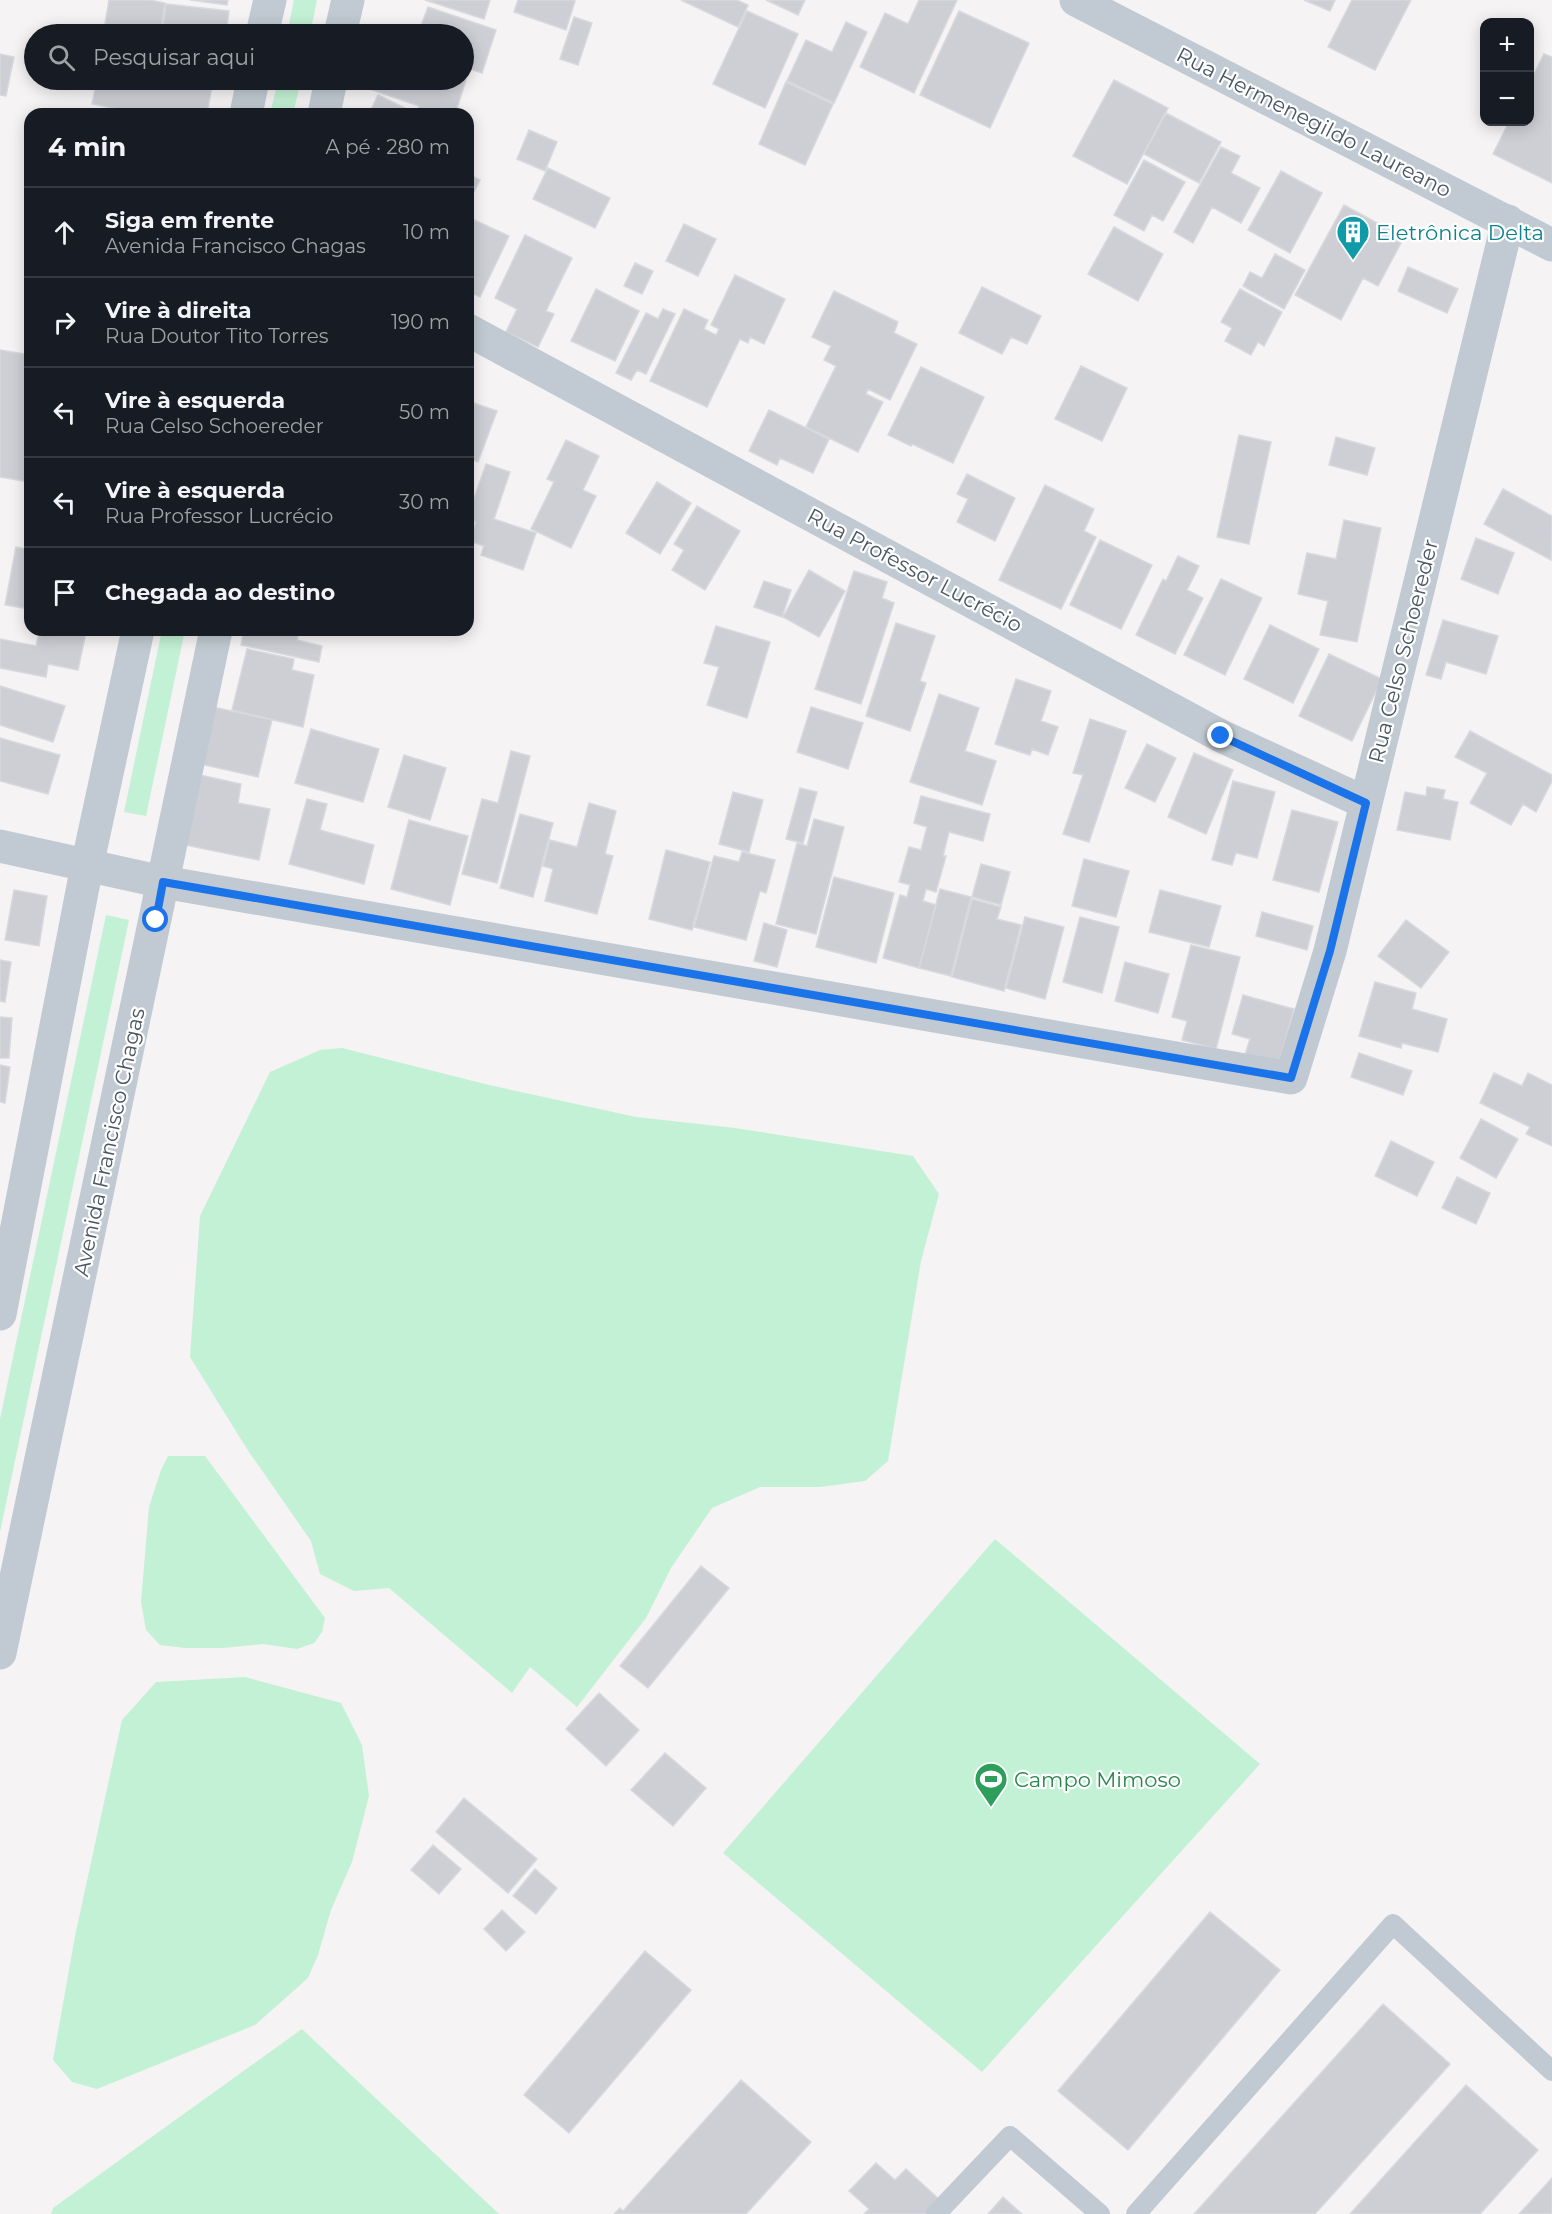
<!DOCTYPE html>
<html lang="pt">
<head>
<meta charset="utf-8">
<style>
	body { margin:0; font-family:Montserrat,sans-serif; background:#20242c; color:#f1f3f6 }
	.controls { position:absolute; right:18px; top:18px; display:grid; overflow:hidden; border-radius:12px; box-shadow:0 3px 15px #0003 }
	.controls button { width:54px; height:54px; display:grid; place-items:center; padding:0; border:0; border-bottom:2px solid #363941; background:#171b24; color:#f1f3f6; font:30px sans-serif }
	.stop { position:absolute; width:18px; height:18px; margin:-14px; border:4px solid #1a73e8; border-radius:50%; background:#fff }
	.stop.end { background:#1a73e8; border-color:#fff; box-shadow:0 2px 6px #0008 }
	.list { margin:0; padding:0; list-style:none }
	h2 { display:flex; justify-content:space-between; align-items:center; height:78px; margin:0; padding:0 24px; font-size:26px }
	h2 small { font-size:20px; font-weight:400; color:#9ea1a6 }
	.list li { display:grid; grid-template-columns:39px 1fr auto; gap:18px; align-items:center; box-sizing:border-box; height:90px; padding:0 24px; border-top:2px solid #363941 }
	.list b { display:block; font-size:22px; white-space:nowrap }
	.list p { margin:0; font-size:20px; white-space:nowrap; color:#9ea1a6 }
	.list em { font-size:20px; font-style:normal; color:#9ea1a6 }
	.icon { flex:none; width:33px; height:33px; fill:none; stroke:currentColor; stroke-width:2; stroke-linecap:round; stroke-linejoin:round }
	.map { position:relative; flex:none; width:1552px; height:2214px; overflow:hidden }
	.search { position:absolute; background:#171b24; box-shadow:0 3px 15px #0003; left:24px; top:24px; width:450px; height:66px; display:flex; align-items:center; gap:15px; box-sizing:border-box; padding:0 21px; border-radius:33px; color:#9ea1a6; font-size:22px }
	.panel { position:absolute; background:#171b24; box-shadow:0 3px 15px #0003; left:24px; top:108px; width:450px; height:528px; border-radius:18px }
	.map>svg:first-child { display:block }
	.green { fill:#c3f1d5 }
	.building { fill:#cdcfd5; stroke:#d7d9de; stroke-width:1.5 }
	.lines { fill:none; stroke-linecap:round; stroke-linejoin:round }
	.service { stroke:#c1cad2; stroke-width:20 }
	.minor { stroke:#c1cad2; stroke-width:33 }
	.tertiary { stroke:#c1cad2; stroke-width:33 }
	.route { stroke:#1a73e8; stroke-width:8 }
	.labels { text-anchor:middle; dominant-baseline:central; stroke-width:4.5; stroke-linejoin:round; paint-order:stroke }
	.street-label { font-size:21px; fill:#4a5661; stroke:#fff }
	.culture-label { font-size:21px; fill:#0d838f; stroke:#fff; text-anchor:start }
	.leisure-label { font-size:21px; fill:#27864d; stroke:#fff; text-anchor:start }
</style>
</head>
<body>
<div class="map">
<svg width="1552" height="2214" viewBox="0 0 1552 2214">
	<rect width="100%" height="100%" fill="#f5f3f3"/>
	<path class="green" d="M294 0H317L310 34H287Z
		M278 80H301L293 114H270Z
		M162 630H185L146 816 124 812Z
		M106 915 129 920 0 1532V1419Z
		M342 1048 489 1085 636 1117 735 1128 913 1156 939 1194 921 1261 888 1461 865 1481 820 1487H760L712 1508 671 1568 646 1618 577 1707 530 1667 512 1693 389 1588 354 1591 320 1574 311 1541 247 1449 190 1357 200 1216 270 1072 320 1050Z
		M168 1456H205L325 1618 322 1632 314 1643 297 1649 263 1644 223 1648H185L160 1645 146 1630 141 1602 149 1507 161 1470Z
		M995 1539 1260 1764 982 2072 723 1853Z
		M245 1677 341 1703 362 1745 369 1796 352 1862 331 1910 318 1955 308 1978 255 2025 97 2089 72 2082 53 2060 75 1936 122 1720 156 1682Z
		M302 2029 499 2214H51L53 2208Z"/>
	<path class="building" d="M109 0H149L165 3 160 34 105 24Z
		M190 0H228L227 5Z
		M425 0H490L484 19Z
		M518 0H573L575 1 566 30 514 12Z
		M681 0H737L748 5 738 27Z
		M766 0H805L798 15Z
		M919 0H957L914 93 860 67 885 13 908 24Z
		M1304 0H1335L1330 11Z
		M1352 0H1411L1375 70 1328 47Z
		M166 4 229 11 226 34H162Z
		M428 7 496 30 482 73 464 67V34H418Z
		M747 11 798 34 765 108 713 84Z
		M959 11 1029 43 990 128 920 95Z
		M574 17 592 23 578 65 560 59Z
		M846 22 867 32 834 103 787 81 806 40 832 52Z
		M93 28 129 34H92Z
		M0 54 14 57 6 96 0 95Z
		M1544 54 1552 57V183L1493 154 1509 122H1530V82Z
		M464 72 468 74 455 114H423L417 112 419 106 350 82 351 80H464Z
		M97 80H213L207 114H144L92 104Z
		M1114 80 1168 108 1127 184 1073 156Z
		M786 82 833 104 805 165 759 144Z
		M378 95 417 114H369Z
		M1166 113 1221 142 1199 183 1144 154Z
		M529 130 557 142 545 171 517 159Z
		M1221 147 1240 156 1231 173 1260 188 1241 223 1212 207 1193 243 1174 232Z
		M1144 160 1185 182 1163 221 1152 215 1144 231 1114 215Z
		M548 168 610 198 595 228 533 199Z
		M1281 171 1322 193 1290 253 1248 230Z
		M468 174 480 180 468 203Z
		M1344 205 1390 230 1387 235 1401 243 1378 286 1363 278 1341 320 1295 295Z
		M468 217 509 236 480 297 468 291Z
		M684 224 716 239 698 276 666 261Z
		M1114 227 1163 254 1138 301 1088 274Z
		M525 235 572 258 546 311 554 314 538 347 506 332 517 309 495 298Z
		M1275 254 1305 270 1284 309 1243 286 1250 272 1262 278Z
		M635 263 653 271 642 294 624 286Z
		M1408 267 1458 289 1447 313 1398 291Z
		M735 275 785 299 764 344 750 337 748 343 740 339 707 407 650 381 684 309 708 320 704 329 716 335 719 329 711 325Z
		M982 287 1041 316 1027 344 1011 337 1002 354 959 333Z
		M596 289 639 311 615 361 571 341Z
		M1240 289 1282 312 1264 346 1258 342 1251 355 1225 341 1232 328 1221 322Z
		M834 291 898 322 894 333 917 344 890 400 868 389 866 394 883 402 858 452 806 427 836 366 824 360 831 346 812 337Z
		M663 309 675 314 646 374 637 370 631 380 616 373 646 313 658 319Z
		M0 350 30 355V482L0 477Z
		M1081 366 1127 388 1102 441 1055 419Z
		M921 367 984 397 953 463 912 444 911 446 888 435Z
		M468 401 497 411 478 462 468 458Z
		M769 410 829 439 813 473 780 458 777 465 749 451Z
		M1239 435 1271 442 1249 544 1217 537Z
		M1336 437 1375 448 1367 475 1329 465Z
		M566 440 599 456 583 490 596 496 571 548 531 529 554 482 547 479Z
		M486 464 510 472 494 519 536 533 523 570 481 555 484 546 470 541 476 522 468 519V516Z
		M967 474 1015 498 995 541 957 522 968 499 957 494Z
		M657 482 691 503 660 554 626 533Z
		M1045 485 1094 509 1084 531 1096 537 1061 609 999 580Z
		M1503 489 1552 516 1551 560 1484 524Z
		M697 506 740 531 705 590 672 570 684 550 674 544Z
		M1344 520 1381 528 1357 642 1320 635 1328 601 1298 594 1307 553 1336 559Z
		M1476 538 1514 553 1498 594 1461 579Z
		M1100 540 1152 565 1121 629 1070 605Z
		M16 547 30 550V609L5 605Z
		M1178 556 1199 566 1187 590 1203 598 1175 654 1136 635 1163 579 1166 581Z
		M809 570 845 591 819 637 783 617Z
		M854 571 887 582 882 598 894 603 861 704 815 689Z
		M1221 579 1262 598 1225 675 1184 655Z
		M764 581 791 590 782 617 754 607Z
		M1443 620 1498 636 1486 674 1446 662 1441 679 1426 675Z
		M896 623 935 636 920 681 926 683 910 731 866 716Z
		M1270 625 1319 649 1293 703 1244 679Z
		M716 626 770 642 747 718 707 705 719 667 704 663Z
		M40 630H76L86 632 78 670 48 664 46 677 0 668V639L36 646Z
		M244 630H299L297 640 322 646 319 662 241 645Z
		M247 649 294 659 292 670 314 675 303 727 232 710Z
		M1329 654 1382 679 1352 741 1299 716Z
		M1016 679 1051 691 1041 721 1058 727 1048 755 1032 749 1030 755 995 744Z
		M0 686 65 706 53 742 0 725Z
		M939 694 979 708 965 751 996 761 982 805 910 782Z
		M213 707 272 720 258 777 200 764Z
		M811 707 863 723 848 769 797 752Z
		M1090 719 1126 731 1089 842 1063 834 1083 775 1073 773Z
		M311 729 379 749 363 802 295 783Z
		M1470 731 1552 775V781L1536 812 1523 804 1511 825 1470 803 1487 773 1455 757Z
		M0 738 60 755 48 794 0 781Z
		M1147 744 1176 758 1155 802 1125 788Z
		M511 751 530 756 497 883 462 874 482 799 498 803Z
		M1194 753 1233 770 1206 834 1168 817Z
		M404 755 446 768 430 820 388 807Z
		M200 775 241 784 238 803 270 809 259 860 185 845Z
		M1233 781 1275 792 1257 858 1236 853 1232 865 1212 860Z
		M1427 787 1445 790 1443 799 1458 802 1450 840 1397 830 1405 792 1426 796Z
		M800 788 817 792 803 843 786 839Z
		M733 792 763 800 749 852 719 844Z
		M921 796 990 814 983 841 949 832 943 856H946L936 892 926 889 923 901 936 905 919 968 883 958 900 895 907 897 910 885 899 882 909 847 921 850 927 827 914 823Z
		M307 799 327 804 320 830 374 845 364 884 289 864Z
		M589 803 616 811 605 854 613 856 597 914 545 901 553 869 543 866 550 840 577 847Z
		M1292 810 1338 822 1319 892 1273 880Z
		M520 814 553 823 533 897 500 888Z
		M814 819 844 827 816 934 776 924 797 843 807 846Z
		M409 820 468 836 450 905 391 889Z
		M666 850 710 862 692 930 649 919Z
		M742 852 775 860 766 893 760 891 746 940 694 927 714 856 739 862Z
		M1084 859 1129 871 1116 917 1072 906Z
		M981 864 1010 872 1001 905 972 897Z
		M834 877 894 893 876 963 816 947Z
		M940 889 971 897 951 976 919 968Z
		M14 890 47 896 39 946 5 940Z
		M1160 890 1221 906 1209 947 1149 932Z
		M972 899 1001 907 997 919 1021 925 1004 991 952 977Z
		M1262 912 1313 926 1307 950 1256 936Z
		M1025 917 1064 927 1045 999 1006 988Z
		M1080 917 1119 927 1102 993 1063 982Z
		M1406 920 1449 952 1421 988 1378 956Z
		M764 923 787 930 777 967 754 961Z
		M1191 945 1240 957 1216 1049 1182 1040 1187 1021 1172 1017Z
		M0 960 11 962 5 1002 0 1001Z
		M1125 962 1169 974 1158 1013 1115 1001Z
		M1375 982 1416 993 1412 1009 1447 1019 1438 1052 1402 1043 1401 1048 1359 1036Z
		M1243 995 1294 1009 1278 1067 1244 1058 1250 1039 1232 1034Z
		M0 1017 12 1018 9 1058H0Z
		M1359 1053 1412 1071 1403 1095 1351 1077Z
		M0 1065 10 1067 5 1103 0 1102Z
		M1494 1073 1522 1086 1528 1073 1552 1085V1146L1526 1134 1530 1127 1480 1103Z
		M1481 1119 1518 1139 1496 1178 1460 1158Z
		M1391 1141 1434 1162 1417 1196 1375 1176Z
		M1457 1177 1490 1193 1476 1224 1442 1208Z
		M701 1566 729 1588 648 1688 620 1666Z
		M599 1693 639 1730 606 1766 566 1729Z
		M665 1753 706 1788 673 1826 631 1790Z
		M464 1798 537 1859 508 1893 436 1832Z
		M433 1845 461 1869 439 1894 411 1870Z
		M535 1869 557 1888 536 1914 513 1896Z
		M502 1910 525 1932 506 1951 484 1929Z
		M1210 1912 1280 1970 1128 2150 1058 2091Z
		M645 1951 691 1990 569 2133 524 2095Z
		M1383 2004 1450 2064 1315 2214H1194Z
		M741 2080 811 2142 746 2214H614L620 2208 623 2211Z
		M1466 2085 1538 2150 1480 2214H1350Z
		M876 2163 895 2180 906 2169 940 2200 927 2214H864L869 2209 849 2191Z
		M1552 2178V2214H1519Z
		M1003 2197 1022 2214H988Z"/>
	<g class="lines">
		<path class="service" d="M936 2214 1010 2136 1100 2214
			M1136 2214 1393 1924 1552 2071"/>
		<path class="minor" d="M468 330 1221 736 1366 803
			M0 846 163 882 1291 1078 1330 951 1508 221"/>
		<path class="tertiary" d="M1076 0 1552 245
			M262 34 270 0
			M340 34 348 0
			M246 114 253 80
			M324 114 331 80
			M0 1314 87 866 138 630
			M0 1653 216 630"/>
	</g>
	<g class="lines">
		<path class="route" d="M156 920 163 882 1291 1078 1330 951 1366 803 1221 736"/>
	</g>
	<defs>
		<g id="building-pin" transform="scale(1.725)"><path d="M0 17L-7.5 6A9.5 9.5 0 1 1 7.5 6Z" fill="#0f9aa8" stroke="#fff"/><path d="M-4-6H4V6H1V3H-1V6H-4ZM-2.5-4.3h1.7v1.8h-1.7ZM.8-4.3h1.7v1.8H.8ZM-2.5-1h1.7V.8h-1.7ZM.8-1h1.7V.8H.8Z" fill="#fff"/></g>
		<g id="stadium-pin" transform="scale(1.725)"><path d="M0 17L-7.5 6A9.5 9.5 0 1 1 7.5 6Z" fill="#2e9e5b" stroke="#fff"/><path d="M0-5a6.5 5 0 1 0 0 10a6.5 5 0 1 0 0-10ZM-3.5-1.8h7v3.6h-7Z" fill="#fff"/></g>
	</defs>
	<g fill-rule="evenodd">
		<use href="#building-pin" x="1353" y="232"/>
		<use href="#stadium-pin" x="991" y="1779"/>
	</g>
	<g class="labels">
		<g class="street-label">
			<text transform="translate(1314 122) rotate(27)">Rua Hermenegildo Laureano</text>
			<text transform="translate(915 570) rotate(28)">Rua Professor Lucrécio</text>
			<text transform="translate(1403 651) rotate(-76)">Rua Celso Schoereder</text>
			<text transform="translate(109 1142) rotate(-78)">Avenida Francisco Chagas</text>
		</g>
		<g class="culture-label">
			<text x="1376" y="232">Eletrônica Delta</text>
		</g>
		<g class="leisure-label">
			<text x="1014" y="1779">Campo Mimoso</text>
		</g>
	</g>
</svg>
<div class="controls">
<button>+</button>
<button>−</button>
</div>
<div class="stop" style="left:156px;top:920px"></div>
<div class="stop end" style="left:1221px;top:736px"></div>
<div class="search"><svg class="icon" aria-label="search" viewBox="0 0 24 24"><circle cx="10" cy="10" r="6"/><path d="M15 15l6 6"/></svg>Pesquisar aqui</div>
<section class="panel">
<h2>4 min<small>A pé · 280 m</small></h2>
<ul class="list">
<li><svg class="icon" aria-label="ahead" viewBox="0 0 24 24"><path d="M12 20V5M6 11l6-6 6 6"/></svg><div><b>Siga em frente</b><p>Avenida Francisco Chagas</p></div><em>10 m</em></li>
<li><svg class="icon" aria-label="right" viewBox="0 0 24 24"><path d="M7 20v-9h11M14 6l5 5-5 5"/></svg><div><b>Vire à direita</b><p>Rua Doutor Tito Torres</p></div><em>190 m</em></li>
<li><svg class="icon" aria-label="left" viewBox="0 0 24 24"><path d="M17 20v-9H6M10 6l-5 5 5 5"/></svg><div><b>Vire à esquerda</b><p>Rua Celso Schoereder</p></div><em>50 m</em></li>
<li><svg class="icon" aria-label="left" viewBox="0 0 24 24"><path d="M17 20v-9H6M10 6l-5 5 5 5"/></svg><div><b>Vire à esquerda</b><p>Rua Professor Lucrécio</p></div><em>30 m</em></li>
<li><svg class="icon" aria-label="arrive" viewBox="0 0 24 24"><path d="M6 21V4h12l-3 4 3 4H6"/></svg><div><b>Chegada ao destino</b></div></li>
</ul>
</section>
</div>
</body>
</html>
